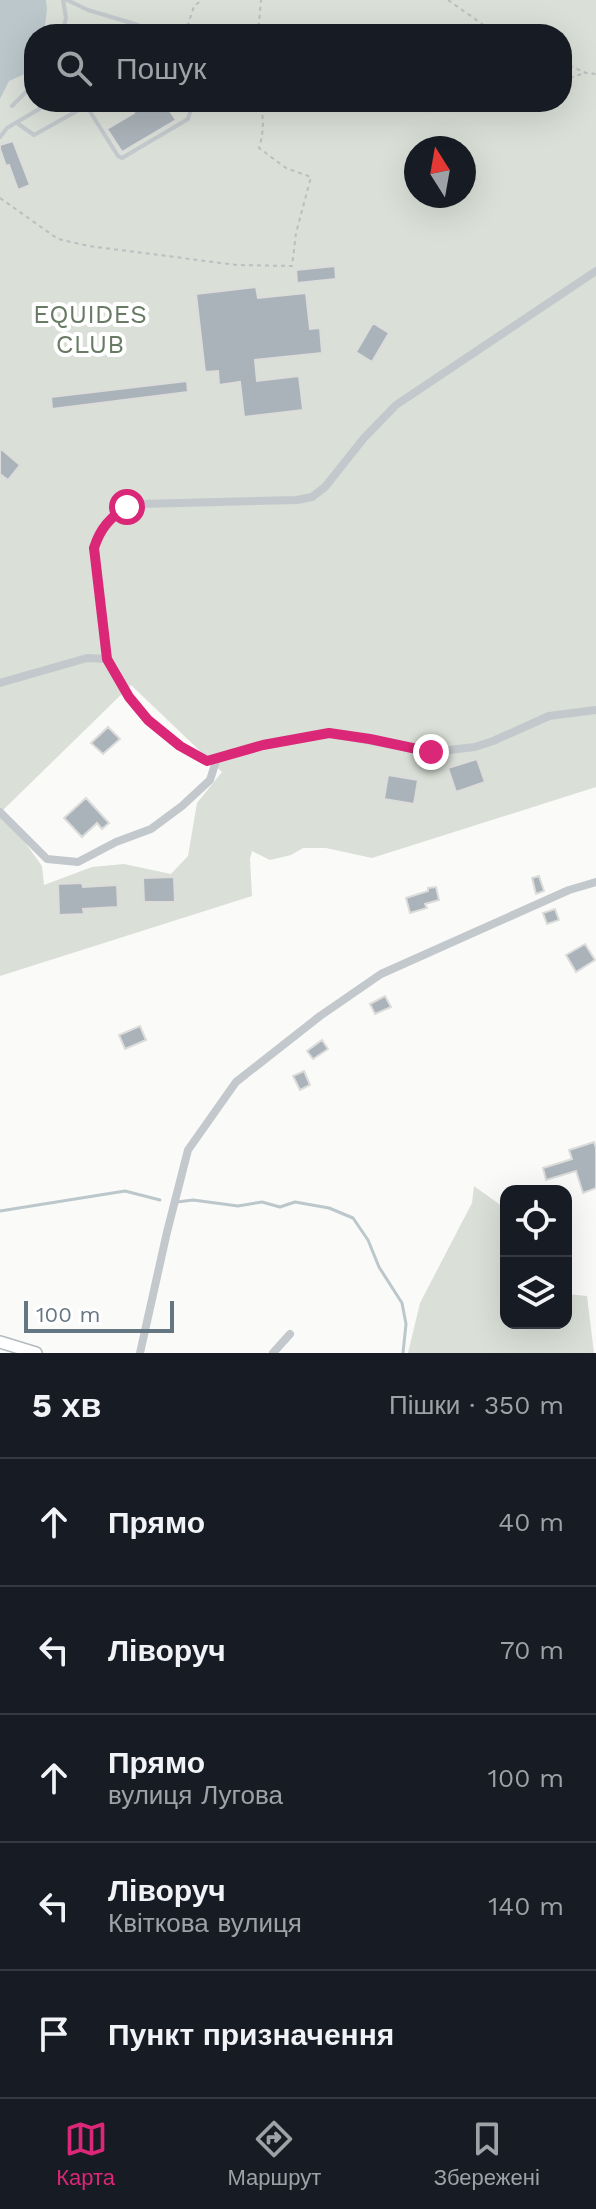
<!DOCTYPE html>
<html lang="uk">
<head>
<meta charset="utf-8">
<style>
	body { margin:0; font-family:"Work Sans",sans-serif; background:#242831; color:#f1f3f6 }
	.controls { position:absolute; right:24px; bottom:24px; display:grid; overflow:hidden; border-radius:16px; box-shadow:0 8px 32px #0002 }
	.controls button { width:72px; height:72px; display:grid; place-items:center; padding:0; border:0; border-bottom:2px solid #363941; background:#171b24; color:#f1f3f6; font:40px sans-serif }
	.compass { position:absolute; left:404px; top:136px; width:72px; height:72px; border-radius:50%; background:#171b24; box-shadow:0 8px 32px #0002; rotate:349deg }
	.scale { position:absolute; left:24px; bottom:20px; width:150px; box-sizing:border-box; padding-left:8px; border:4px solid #657683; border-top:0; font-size:22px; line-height:28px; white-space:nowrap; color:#657683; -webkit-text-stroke:6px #fff; paint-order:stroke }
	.stop { position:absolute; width:24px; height:24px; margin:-18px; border:6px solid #db2777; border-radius:50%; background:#fff }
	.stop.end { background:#db2777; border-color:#fff; box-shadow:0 2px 8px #0008 }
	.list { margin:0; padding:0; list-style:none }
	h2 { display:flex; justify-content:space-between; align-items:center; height:104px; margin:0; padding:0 32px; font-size:34px }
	h2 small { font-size:26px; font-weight:400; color:#9ea1a6 }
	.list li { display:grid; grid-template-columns:52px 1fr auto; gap:24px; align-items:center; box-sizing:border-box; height:128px; padding:0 32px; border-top:2px solid #363941 }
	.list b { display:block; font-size:30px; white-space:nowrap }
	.list p { margin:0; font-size:26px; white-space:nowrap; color:#9ea1a6 }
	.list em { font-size:26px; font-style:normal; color:#9ea1a6 }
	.icon { flex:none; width:44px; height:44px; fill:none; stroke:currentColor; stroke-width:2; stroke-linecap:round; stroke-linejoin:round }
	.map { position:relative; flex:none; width:596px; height:1353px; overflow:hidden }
	.search { position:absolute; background:#171b24; box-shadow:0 8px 32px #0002; left:24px; right:24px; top:24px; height:88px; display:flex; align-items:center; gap:20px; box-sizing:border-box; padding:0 28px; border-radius:32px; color:#9ea1a6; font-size:30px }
	.sheet { height:744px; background:#171b24 }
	nav { display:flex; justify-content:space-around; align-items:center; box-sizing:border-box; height:112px; border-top:2px solid #363941; background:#171b24; font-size:22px; color:#9ea1a6 }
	nav a { display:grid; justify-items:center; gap:4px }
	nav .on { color:#db2777 }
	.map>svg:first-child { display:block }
	.green { fill:#dadfd7; fill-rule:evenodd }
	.water { fill:#bbc7cb }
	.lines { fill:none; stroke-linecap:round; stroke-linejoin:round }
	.stream { stroke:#bbc7cb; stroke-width:3 }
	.building { fill:#aab3b9; stroke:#dcdcda; stroke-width:2 }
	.secondary-casing { stroke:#b3babf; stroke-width:14 }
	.path { stroke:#bbbfc2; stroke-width:2; stroke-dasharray:4 4; stroke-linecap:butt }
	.lane { stroke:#c3c8cc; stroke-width:4 }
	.street { stroke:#c3c8cc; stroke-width:8 }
	.secondary { stroke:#fff; stroke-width:11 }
	.route { stroke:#db2777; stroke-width:10 }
	.labels { text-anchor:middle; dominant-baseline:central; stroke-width:8; stroke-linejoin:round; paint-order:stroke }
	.park-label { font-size:26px; fill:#687a64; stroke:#fff }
</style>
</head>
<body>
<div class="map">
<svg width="596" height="1353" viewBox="0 0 596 1353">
	<rect width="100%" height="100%" fill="#fafaf8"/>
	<path class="green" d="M0 0H596V787L372 858 326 848H303L291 855 270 860 252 851 250 859 252 896 0 976V815L21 837 42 866 44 885 92 867 124 864 171 874 188 856 197 803 222 772 131 685 0 813ZM34 34H562V102H34ZM416 148H464V196H416Z
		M474 1186 506 1209V1323H566V1294L587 1296 594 1353H408L420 1303 472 1203Z"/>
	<path class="water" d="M0 0H46L47 9 44 34H34V58L27 73 9 81 0 99Z"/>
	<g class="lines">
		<path class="stream" d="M177 1202 193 1200 238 1206 262 1202 280 1207 295 1202 329 1208 353 1218 368 1240 379 1267 402 1303 406 1324 403 1353
			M0 1211 125 1191 160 1200"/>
	</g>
	<path class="building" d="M127 102H164L176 120 122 152 107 129 134 113Z
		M13 141 30 185 18 190 9 165 6 166 0 149V145Z
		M335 266 336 279 297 283 296 270Z
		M256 287 258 298 306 293 310 329 320 328 322 353 255 360 257 381 299 376 303 410 244 417 240 382 219 385 218 371 205 372 196 294Z
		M373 323 389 333 372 362 356 352Z
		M187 381 188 392 52 409 51 397Z
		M0 448 20 465 8 480 0 474Z
		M108 727 120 739 103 754 91 743Z
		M477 759 485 782 456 792 448 768Z
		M388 775 418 780 414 804 384 799Z
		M86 798 109 823 102 829 97 823 82 837 64 818Z
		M539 876 544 891 536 894 532 878Z
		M174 877 175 902H144L143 878Z
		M82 883 83 887 117 885 118 907 83 909 84 914 59 915 58 884Z
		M436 887 439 900 425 904 427 908 410 913 406 898 428 891V888Z
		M555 909 559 920 547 924 543 913Z
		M585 944 595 960 576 972 566 955Z
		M385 996 391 1007 375 1014 370 1004Z
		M140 1026 146 1040 125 1049 119 1035Z
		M322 1040 328 1049 313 1059 307 1051Z
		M304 1071 310 1085 300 1090 293 1076Z
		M594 1142 596 1148V1188L583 1193 576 1171 546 1180 543 1168 572 1159 569 1150Z"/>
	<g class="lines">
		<g class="secondary-casing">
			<path id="secondary" d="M0 1342 36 1353"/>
		</g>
		<path class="path" d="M448 0 485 26 502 34
			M185 34 194 6 202 0
			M255 34 259 23 261 0
			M562 62 586 73 596 74
			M562 80 585 73
			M0 198 58 239 89 246 237 265 292 266 296 233 311 177 286 168 259 148C264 131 264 119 260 102"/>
		<path class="lane" d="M67 0 88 10 138 25 144 34
			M62 34 66 18 63 0
			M84 102 118 156 122 158 188 119 191 109 186 102
			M12 106 34 84
			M17 123 34 135 86 106
			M0 137 7 128 51 102"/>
		<path class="street" d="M107 659 94 548C102 524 116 510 141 504L297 500 312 497 325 487 364 438 396 405 596 271
			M0 683 87 658 107 659C114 672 121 686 129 698 149 726 177 745 207 761L263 745 329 733 431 752 475 747 493 741 549 716 596 710
			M0 812 47 859 78 862 116 842 151 829 182 806 210 780 217 758
			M140 1353 167 1232 188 1150 236 1082 320 1016 381 974 569 890 596 882
			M273 1353 290 1334"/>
		<use href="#secondary" class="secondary"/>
	</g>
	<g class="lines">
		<path class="route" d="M127 507C110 517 100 529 94 548L107 659 129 697 148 720 180 746 207 761 263 745 329 733 370 739 431 752"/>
	</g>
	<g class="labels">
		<g class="park-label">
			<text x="90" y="314">EQUIDES<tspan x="90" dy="30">CLUB</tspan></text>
		</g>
	</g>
</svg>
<div class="controls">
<button><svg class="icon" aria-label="locate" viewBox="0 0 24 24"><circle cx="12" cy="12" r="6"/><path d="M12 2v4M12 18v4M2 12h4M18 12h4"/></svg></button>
<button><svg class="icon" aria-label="layers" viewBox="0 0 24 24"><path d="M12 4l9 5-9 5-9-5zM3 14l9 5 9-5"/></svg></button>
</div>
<svg class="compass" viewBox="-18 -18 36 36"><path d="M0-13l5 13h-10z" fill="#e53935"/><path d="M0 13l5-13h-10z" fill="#9ea1a6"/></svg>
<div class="scale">100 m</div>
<div class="stop" style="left:127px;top:507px"></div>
<div class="stop end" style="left:431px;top:752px"></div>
<div class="search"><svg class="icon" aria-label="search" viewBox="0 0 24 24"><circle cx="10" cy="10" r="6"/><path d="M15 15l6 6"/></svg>Пошук</div>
</div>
<section class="sheet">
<h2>5 хв<small>Пішки · 350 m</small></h2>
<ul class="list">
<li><svg class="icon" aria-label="ahead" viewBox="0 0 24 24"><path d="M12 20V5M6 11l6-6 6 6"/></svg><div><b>Прямо</b></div><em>40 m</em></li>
<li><svg class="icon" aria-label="left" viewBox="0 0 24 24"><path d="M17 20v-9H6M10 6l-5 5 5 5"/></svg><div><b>Ліворуч</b></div><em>70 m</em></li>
<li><svg class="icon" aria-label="ahead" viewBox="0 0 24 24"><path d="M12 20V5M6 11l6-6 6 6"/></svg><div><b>Прямо</b><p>вулиця Лугова</p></div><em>100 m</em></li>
<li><svg class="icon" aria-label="left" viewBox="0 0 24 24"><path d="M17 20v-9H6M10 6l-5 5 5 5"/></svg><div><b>Ліворуч</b><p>Квіткова вулиця</p></div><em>140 m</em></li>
<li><svg class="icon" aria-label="arrive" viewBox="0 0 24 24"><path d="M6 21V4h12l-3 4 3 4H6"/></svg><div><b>Пункт призначення</b></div></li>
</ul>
</section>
<nav>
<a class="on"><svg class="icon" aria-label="map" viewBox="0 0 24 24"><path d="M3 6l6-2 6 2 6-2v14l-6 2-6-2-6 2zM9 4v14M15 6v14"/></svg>Карта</a>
<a><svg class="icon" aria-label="directions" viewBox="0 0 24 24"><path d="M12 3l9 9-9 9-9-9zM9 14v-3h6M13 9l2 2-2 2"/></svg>Маршрут</a>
<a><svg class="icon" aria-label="saved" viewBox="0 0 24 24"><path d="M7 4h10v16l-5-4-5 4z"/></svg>Збережені</a>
</nav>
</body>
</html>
